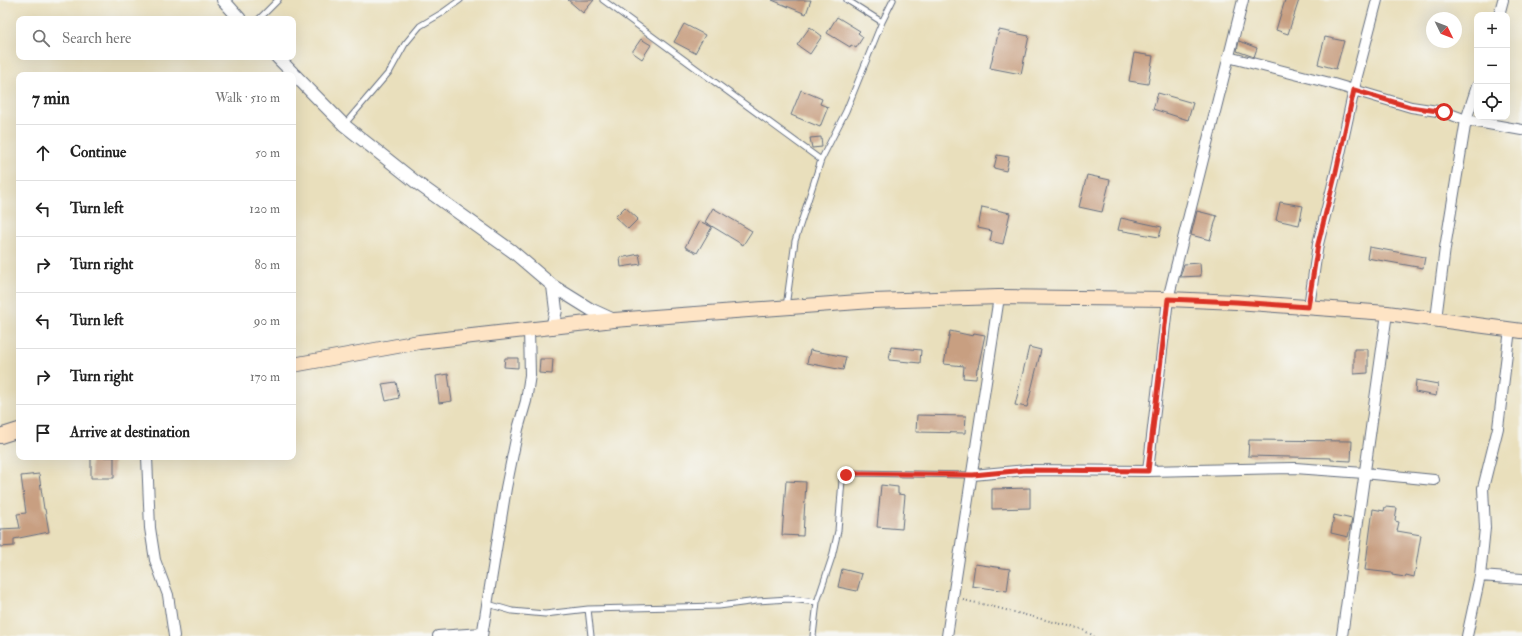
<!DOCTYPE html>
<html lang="en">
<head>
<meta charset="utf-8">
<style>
	body { margin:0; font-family:"IM FELL Double Pica",serif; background:#f6f6f6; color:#222 }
	.controls { position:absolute; right:12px; top:12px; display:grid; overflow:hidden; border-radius:8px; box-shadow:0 4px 16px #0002 }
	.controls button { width:36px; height:36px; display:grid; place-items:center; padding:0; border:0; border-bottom:1px solid #e0e0e0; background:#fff; color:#222; font:20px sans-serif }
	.compass { position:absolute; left:1426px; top:12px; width:36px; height:36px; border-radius:50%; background:#fff; box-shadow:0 4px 16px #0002; rotate:133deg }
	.stop { position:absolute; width:12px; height:12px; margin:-9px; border:3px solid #d93025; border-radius:50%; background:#fff }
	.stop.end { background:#d93025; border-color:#fff; box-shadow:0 1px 4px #0008 }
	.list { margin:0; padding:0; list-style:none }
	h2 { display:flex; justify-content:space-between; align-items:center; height:52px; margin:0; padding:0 16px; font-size:17px }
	h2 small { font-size:13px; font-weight:400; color:#767676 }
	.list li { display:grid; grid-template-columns:26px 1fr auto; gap:12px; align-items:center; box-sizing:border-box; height:56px; padding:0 16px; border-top:1px solid #e0e0e0 }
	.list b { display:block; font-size:15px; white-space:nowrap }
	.list em { font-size:13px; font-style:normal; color:#767676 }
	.icon { flex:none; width:22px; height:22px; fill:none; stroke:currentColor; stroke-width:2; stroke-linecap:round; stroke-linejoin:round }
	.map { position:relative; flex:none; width:1522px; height:636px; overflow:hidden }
	.search { position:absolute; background:#fff; box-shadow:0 4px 16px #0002; left:16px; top:16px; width:280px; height:44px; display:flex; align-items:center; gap:10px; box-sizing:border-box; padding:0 14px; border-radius:8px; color:#767676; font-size:15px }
	.panel { position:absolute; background:#fff; box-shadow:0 4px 16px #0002; left:16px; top:72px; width:280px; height:388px; border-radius:8px }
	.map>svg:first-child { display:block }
	.building { fill:#c89f81 }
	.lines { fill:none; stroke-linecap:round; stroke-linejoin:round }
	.service-casing { stroke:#636d7f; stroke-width:7 }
	.minor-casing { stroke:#636d7f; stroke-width:12 }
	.tertiary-casing { stroke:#636d7f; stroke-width:14 }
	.secondary-casing { stroke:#636d7f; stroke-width:16 }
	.path { stroke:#636d7f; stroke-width:2; stroke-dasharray:1 3; stroke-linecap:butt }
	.service { stroke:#fff; stroke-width:5 }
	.minor { stroke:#fff; stroke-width:10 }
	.tertiary { stroke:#fff; stroke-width:12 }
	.secondary { stroke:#fee4c5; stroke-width:14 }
	.route { stroke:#d93025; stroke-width:5 }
</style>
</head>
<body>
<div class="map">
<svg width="1522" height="636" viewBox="0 0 1522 636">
	<rect width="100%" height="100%" fill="#f6f6f2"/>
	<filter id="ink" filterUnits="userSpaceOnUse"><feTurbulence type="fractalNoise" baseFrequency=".025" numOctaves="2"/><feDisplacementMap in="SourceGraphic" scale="8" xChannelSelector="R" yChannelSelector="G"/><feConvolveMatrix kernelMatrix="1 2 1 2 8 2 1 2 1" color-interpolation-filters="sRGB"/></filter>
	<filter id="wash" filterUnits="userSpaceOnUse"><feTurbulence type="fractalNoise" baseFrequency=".012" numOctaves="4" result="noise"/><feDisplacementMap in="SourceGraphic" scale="16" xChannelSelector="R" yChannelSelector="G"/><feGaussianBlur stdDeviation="0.9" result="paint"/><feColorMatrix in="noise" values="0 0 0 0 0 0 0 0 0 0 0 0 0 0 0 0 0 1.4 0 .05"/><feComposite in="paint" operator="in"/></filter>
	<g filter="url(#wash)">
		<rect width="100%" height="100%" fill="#e9dfbc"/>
		<g id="blocks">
			<path class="building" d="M568 0H594L583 13Z
				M772 0H811L806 14Z
				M1285 0H1299L1288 34 1276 30Z
				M837 17 860 31 858 33 863 37 856 48 851 45 850 47 827 33Z
				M684 24 705 35 695 53 674 42Z
				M810 27 822 36 810 54 797 45Z
				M999 30 1029 36 1021 74 990 68Z
				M1325 37 1344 41 1336 69 1318 64Z
				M641 39 651 45 642 59 632 52Z
				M1239 41 1257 48 1254 57 1237 51Z
				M1134 53 1153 56 1148 84 1129 81Z
				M801 90 822 99 820 104 828 107 820 127 791 115Z
				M1158 93 1193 103 1188 120 1153 109Z
				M821 137 822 147 812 148 810 138Z
				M997 155 1009 157 1006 171 994 168Z
				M1087 175 1110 180 1102 212 1079 207Z
				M1280 202 1303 206 1299 225 1276 220Z
				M625 207 638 219 628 229 615 217Z
				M982 207 1010 213 1003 244 990 241 992 231 978 228Z
				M713 208 752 231 743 245 705 222Z
				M1197 211 1217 216 1210 240 1191 235Z
				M1121 218 1162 227 1159 237 1118 230Z
				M699 221 712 227 697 253 685 247Z
				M1369 247 1425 257 1423 268 1367 258Z
				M639 254 641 264 621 267 620 258Z
				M1200 263 1201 276 1180 277 1184 264Z
				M950 331 973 336 974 333 985 335 978 368H977L976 379 963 378 964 366 944 364Z
				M891 347 921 350 920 363 889 360Z
				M1029 347 1041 350 1027 407 1015 405Z
				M1354 349H1368V373L1354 374Z
				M810 350 846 357 843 370 807 363Z
				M505 358H518V368L504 367Z
				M540 359H553L552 374 539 373Z
				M448 374 452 401 439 403 436 376Z
				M1416 380 1438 384 1436 396 1415 392Z
				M396 382 399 398 386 401 382 384Z
				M917 415 966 416 965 433 916 432Z
				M1249 440 1352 441 1351 461 1331 460V458L1248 456Z
				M91 457H114V478H91Z
				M39 474 44 509H45L49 532 14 539V546L0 547V529L20 528 17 514 26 513 21 476Z
				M786 481 806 482 803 536 782 535Z
				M881 485 898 487V494L905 495 902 529 877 527Z
				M1030 488V508L992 509V489Z
				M1385 507 1397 508 1395 521 1399 522 1397 531 1421 535 1414 577 1406 575 1405 577 1392 575V573L1365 570 1373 509 1384 511Z
				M1334 515 1352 519 1348 537 1331 533Z
				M975 564 1010 569 1007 591 972 586Z
				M842 569 862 574 857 591 838 587Z"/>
		</g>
	</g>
	<g filter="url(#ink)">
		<use href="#blocks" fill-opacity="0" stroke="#636d7f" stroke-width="1"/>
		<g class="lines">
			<g class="service-casing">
				<path id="service" d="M603 0 821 160
					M847 0 882 22
					M259 19 278 0
					M344 125 390 71 405 44 420 26 442 13 460 0
					M786 307 795 241 821 160 846 111 882 22 893 0
					M488 604 512 611 545 614 588 609 719 606 757 601 789 599 817 602 832 557 838 531 842 480 846 475 854 473 972 475
					M588 609 591 636
					M813 636 817 602"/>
			</g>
			<g class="minor-casing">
				<path id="minor" d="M1499 15 1503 0
					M1228 57 1330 83 1411 107 1444 112 1466 120 1522 130
					M1309 307 1318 244 1336 172 1357 76 1377 0
					M1436 319 1445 248 1466 120 1477 86
					M147 457 150 528 155 560 168 595 174 636
					M1148 471 1168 299 1243 0
					M973 475 1026 470 1148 471 1295 468 1364 473 1434 480
					M1480 576 1522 579
					M438 636 482 633
					M482 636 506 488 518 429 526 401 530 375 529 329
					M947 636 999 297
					M1342 636 1387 313
					M1467 636 1480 576 1485 528 1483 488 1498 428 1510 329"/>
			</g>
			<g class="tertiary-casing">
				<path id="tertiary" d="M223 0 240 19
					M277 57 344 125 417 183 512 251 553 286 590 309 614 320
					M552 328 556 310 553 286"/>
			</g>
			<g class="secondary-casing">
				<path id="secondary" d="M293 365 419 342 614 320 872 301 999 297 1168 299 1236 302 1387 313 1522 331
					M0 436 19 430"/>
			</g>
			<path class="path" d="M963 600 986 605 1081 629 1094 636"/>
			<use href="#service" class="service"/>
			<use href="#minor" class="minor"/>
			<use href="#tertiary" class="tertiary"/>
			<use href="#secondary" class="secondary"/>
		</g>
	</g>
	<g class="lines" filter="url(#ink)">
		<path class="route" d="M846 475 854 473 973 475 1026 470 1148 471 1168 299 1236 302 1308 307 1318 244 1336 172 1354 90 1410 107 1444 112"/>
	</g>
</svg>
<div class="controls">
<button>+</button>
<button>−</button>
<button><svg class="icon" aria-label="locate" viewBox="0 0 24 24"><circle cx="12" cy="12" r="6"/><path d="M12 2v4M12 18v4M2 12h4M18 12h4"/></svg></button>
</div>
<svg class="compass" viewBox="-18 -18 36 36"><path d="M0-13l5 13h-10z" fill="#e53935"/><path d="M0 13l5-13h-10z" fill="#767676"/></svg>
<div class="stop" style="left:1444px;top:112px"></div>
<div class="stop end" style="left:846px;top:475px"></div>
<div class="search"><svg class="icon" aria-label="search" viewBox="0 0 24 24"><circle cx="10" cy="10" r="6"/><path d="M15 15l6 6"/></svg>Search here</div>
<section class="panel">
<h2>7 min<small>Walk · 510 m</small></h2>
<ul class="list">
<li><svg class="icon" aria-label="ahead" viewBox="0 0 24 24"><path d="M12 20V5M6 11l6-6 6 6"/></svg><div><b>Continue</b></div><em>50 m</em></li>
<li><svg class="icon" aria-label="left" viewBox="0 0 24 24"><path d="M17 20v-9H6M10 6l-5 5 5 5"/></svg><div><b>Turn left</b></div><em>120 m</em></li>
<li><svg class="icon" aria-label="right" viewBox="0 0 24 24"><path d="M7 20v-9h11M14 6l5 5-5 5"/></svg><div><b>Turn right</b></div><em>80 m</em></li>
<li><svg class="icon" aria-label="left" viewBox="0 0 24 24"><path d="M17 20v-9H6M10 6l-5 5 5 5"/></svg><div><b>Turn left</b></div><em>90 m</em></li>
<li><svg class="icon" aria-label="right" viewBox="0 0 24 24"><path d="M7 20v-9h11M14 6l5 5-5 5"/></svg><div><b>Turn right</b></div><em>170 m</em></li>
<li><svg class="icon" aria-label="arrive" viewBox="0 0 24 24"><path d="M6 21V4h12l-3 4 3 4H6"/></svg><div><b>Arrive at destination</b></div></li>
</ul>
</section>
</div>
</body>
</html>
